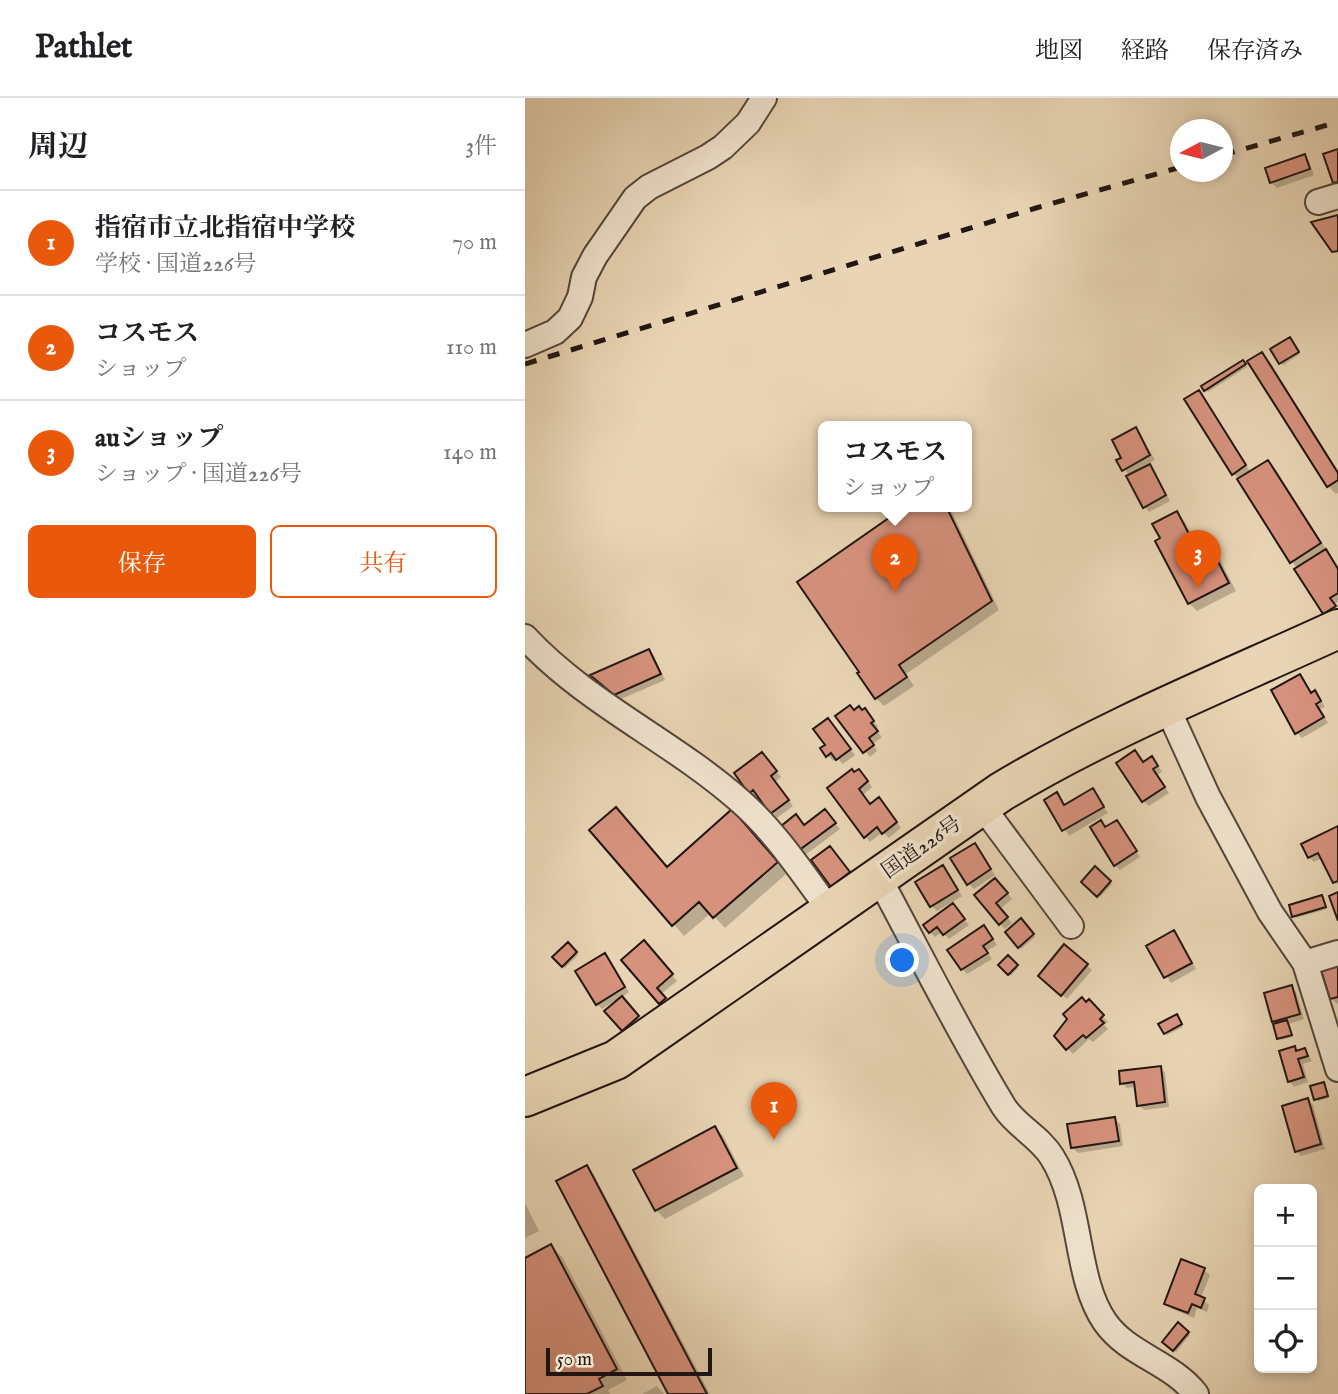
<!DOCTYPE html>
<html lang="ja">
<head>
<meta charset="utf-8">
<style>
	body { margin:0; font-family:"IM FELL English","Noto Serif JP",serif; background:#f6f6f6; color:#202124 }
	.controls { position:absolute; right:21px; bottom:21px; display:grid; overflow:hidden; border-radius:10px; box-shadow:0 4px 10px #0003 }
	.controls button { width:63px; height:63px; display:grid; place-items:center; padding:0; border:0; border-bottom:2px solid #e0e0e0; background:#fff; color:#202124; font:35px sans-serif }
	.compass { position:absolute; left:645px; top:21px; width:63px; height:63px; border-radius:50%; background:#fff; box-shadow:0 4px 10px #0003; rotate:263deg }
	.scale { position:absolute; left:21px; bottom:18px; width:166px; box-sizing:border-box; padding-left:7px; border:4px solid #211611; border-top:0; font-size:19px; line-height:24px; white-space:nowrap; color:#211611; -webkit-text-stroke:5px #f1e4cf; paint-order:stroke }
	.you { position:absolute; left:378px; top:863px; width:24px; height:24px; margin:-18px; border:5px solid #fff; border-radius:50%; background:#1a73e8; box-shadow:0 0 0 10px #1a73e833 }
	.badge { display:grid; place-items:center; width:46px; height:46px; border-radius:50%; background:#ea580c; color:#fff; font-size:23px; font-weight:700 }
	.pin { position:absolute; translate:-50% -58px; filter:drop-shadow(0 2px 4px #0008) }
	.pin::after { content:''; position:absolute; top:37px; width:24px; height:21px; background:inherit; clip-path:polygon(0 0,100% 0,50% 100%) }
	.popup { position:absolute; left:293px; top:323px; width:154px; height:91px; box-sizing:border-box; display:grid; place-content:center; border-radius:10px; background:#fff; filter:drop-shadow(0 2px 5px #0005); font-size:23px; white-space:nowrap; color:#757577 }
	.popup b { font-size:26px; color:#202124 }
	.popup::after { content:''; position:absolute; left:50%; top:100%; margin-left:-14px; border:14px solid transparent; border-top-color:#fff }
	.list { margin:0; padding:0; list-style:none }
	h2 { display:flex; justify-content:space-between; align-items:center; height:91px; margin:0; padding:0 28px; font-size:30px }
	h2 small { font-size:23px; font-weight:400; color:#757577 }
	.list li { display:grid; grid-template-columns:46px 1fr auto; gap:21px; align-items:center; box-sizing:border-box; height:105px; padding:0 28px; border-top:2px solid #e0e0e0 }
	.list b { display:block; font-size:26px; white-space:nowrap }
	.list p { margin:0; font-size:23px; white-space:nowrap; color:#757577 }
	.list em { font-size:23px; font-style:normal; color:#757577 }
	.actions { display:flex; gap:14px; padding:21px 28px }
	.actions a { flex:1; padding:16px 0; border:2px solid #ea580c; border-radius:10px; text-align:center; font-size:24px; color:#ea580c }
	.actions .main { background:#ea580c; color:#fff }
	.icon { flex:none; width:38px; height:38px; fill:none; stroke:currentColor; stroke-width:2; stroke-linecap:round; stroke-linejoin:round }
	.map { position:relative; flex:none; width:813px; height:1296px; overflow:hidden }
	header { display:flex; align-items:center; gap:42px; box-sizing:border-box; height:98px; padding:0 35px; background:#fff; border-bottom:2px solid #e0e0e0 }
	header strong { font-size:33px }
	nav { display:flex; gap:38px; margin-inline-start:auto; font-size:24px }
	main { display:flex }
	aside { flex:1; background:#fff }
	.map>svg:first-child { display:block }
	.shadow { fill:#0003 }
	.building { fill:#d7927e; stroke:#211611; stroke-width:2 }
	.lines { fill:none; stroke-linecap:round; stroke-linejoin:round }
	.street-casing { stroke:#53463a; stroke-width:28 }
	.highway-casing { stroke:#211611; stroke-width:42 }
	.street { stroke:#f1e4cf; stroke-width:24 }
	.highway { stroke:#e9d5b5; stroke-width:38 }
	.rail { stroke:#211611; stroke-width:5; stroke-dasharray:12 12; stroke-linecap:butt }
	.labels { text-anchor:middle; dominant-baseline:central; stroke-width:7; stroke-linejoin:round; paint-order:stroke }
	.street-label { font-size:21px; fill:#211611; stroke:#f1e4cf }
</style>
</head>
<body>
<header>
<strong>Pathlet</strong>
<nav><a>地図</a><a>経路</a><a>保存済み</a></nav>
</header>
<main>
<aside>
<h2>周辺<small>3件</small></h2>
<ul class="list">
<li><span class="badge">1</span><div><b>指宿市立北指宿中学校</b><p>学校 · 国道226号</p></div><em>70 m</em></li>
<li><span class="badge">2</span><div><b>コスモス</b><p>ショップ</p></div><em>110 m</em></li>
<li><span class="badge">3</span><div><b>auショップ</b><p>ショップ · 国道226号</p></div><em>140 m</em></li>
</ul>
<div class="actions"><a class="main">保存</a><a>共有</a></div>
</aside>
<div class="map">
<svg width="813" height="1296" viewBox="0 0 813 1296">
	<rect width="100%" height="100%" fill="#e9d5b5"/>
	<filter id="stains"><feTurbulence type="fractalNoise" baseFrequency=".00286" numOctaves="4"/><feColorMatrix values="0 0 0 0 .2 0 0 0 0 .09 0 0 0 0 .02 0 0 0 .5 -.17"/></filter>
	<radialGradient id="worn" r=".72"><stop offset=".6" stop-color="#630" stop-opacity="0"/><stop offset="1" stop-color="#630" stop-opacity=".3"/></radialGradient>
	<path class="shadow" d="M779 58 784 63 789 77 752 90 746 84Z
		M767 243 775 256 758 267 747 252Z
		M736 256 745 264 813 373V395L811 396 803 388Z
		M720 266 722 269 683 294 679 289Z
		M674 294 726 375 743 364 751 372 813 470V504L809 506 813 515 804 520 714 381 708 375Z
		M611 332 616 337 630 362 623 366 630 374 645 403 624 414 619 408 605 379 594 363 599 361Z
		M384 408H424L474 512 381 576 389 588 359 608 351 600Z
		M652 415 660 424 671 445 680 440 688 448 711 493 672 513 664 505Z
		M124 553 129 558 140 582 96 601 72 582Z
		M774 578 787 596 790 594 795 600 800 609 795 611 803 625 777 640 772 635Z
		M330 614 345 618 353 629 350 631 357 639 348 646 352 653 345 659 340 653Z
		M308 627 330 657 318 666 312 660 308 663 297 650 302 647Z
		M242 661 256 679 250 684 268 708 252 720 234 697 230 700 225 695Z
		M619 665 632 666 637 674 632 677 644 695 624 708 618 703Z
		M330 676 339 678 347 689 338 697 346 707H359L376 730 364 740 358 734 345 744 340 738Z
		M568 693 583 715 544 738 522 702 532 696 541 708Z
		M305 719 315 731 280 757 275 752 280 729Z
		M576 724 582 730 591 724 615 759 595 772 590 767Z
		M218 725 262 775 200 830 186 815 159 838 67 732 143 770Z
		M813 730V787L798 760 789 764 784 759Z
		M449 747 470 777 449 791 443 785Z
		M418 769 437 798 412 813 407 808Z
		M570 770 587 786 575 799 558 784Z
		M476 787 487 801 475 811 487 825 480 831 451 797Z
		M797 799 802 811 771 820 769 818Z
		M433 812 444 827 424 841 417 834 410 839 405 834Z
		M496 823 510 839 496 851 482 834Z
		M649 834 671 871 646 885 623 848Z
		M464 835 472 847 462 853 467 861 442 876 437 871Z
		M43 846 53 857 40 870 29 859Z
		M124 850 152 883 136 896 145 906 140 910 99 862Z
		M79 857 104 894 96 900 118 924 103 937 98 932 91 902 77 911 72 906Z
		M483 860 493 870 486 878 476 867Z
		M561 867 567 872 542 901 521 883Z
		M813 868V905L812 906 806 900Z
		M766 889 771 894 779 921 764 926 768 939 756 942 753 927 749 923Z
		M564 904 583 924 579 927 583 931 568 944 564 941 548 956 531 938Z
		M654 920 658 929 642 937 640 935Z
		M769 950 773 954 780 952 787 963 778 966 783 984 769 989 764 983Z
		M635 969 640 975 644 1009 619 1012 614 1007 611 989 602 990 597 985Z
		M799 986 804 1000 793 1003 791 1001Z
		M783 1002 788 1007 800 1051 776 1058 771 1053Z
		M590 1021 595 1026 598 1048 553 1055 547 1049Z
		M190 1030 198 1038 219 1078 140 1121 131 1112 110 1072Z
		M61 1069 69 1077 185 1296H145Z
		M0 1105 14 1133 0 1140Z
		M26 1148 37 1159 102 1282 83 1292 85 1296H0V1162Z
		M657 1163 679 1172 685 1177 676 1200 684 1207 682 1214 672 1210 669 1220 647 1211 641 1206Z
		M653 1227 665 1237 651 1254 639 1244Z
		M132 1288 139 1296H117Z"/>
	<path class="building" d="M813 51V84L808 85 798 56Z
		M780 56 785 71 745 85 740 70Z
		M813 117V153L807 154 786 124Z
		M765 239 774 254 754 266 745 251Z
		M737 254 813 375V382L802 389 722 263Z
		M718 262 721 266 679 293 676 288Z
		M674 292 721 367 707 377 659 301Z
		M611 329 625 357 597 373 591 362 596 360 587 342Z
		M743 362 796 445 765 465 712 381Z
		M625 366 641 397 618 410 601 378Z
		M381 408H421L467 503 374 567 382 579 350 601 332 575 334 574 272 484Z
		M652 413 668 444 680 438 704 485 663 506 630 443 635 440 627 426Z
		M801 451 813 471V495L805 500 811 508 798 516 769 471Z
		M124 551 136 576 89 597 65 577Z
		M775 576 786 595 790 592 796 603 791 606 799 619 770 636 746 592Z
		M325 607 329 612 334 608 337 612 340 610 349 623 346 625 353 633 344 640 349 647 338 655 310 618Z
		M303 620 326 651 311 662 306 655 301 659 295 650 300 647 288 631Z
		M610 652 618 664 627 658 633 668 628 671 640 689 617 704 591 665Z
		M237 654 252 673 246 678 264 702 245 716 228 692 224 696 209 675Z
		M327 671 329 674 334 671 343 683 334 691 345 706 354 699 372 724 357 736 352 729 339 740 302 690Z
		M568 690 579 709 537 733 519 702 532 694 539 707Z
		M91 709 142 769 207 711 253 764 188 820 174 804 147 828 64 732Z
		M300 711 311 725 273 753 255 729 271 716 279 727Z
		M576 722 580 729 592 722 612 753 589 768 565 729Z
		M813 728V783L808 785 793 755 783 760 776 746Z
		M450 745 466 771 442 787 425 760Z
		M305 748 325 774 306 789 286 762Z
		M418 767 433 792 405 809 390 784Z
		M570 768 586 783 572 799 556 784Z
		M470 780 483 795 471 805 483 819 474 827 449 797Z
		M813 794V823L804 798Z
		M797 797 801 809 767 819 764 807Z
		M428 805 440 821 418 837 412 829 404 835 398 827Z
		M496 820 509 836 493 850 480 834Z
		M459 827 468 841 458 848 463 855 436 872 422 852Z
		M649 832 667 865 639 880 621 848Z
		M119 842 148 876 132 890 141 900 134 906 96 862Z
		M43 844 52 854 37 869 27 859Z
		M539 846 563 866 536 898 513 878Z
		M80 855 100 889 71 907 50 873Z
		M483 857 493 867 483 877 473 867Z
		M813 867V899L805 901 796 872Z
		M767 887 775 916 747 924 739 895Z
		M97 898 114 918 97 933 79 913Z
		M557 899 561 904 564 901 579 917 575 921 579 925 561 940 558 937 541 952 529 938 542 921 538 916Z
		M652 916 657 926 639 936 633 926Z
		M762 922 767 937 752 941 748 926Z
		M770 948 771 953 780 950 783 958 773 961 779 979 763 984 754 953Z
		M636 968 640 1004 612 1008 609 984 595 986 594 973Z
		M799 984 803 998 789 1002 785 988Z
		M783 1000 796 1046 770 1054 757 1008Z
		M590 1019 594 1043 546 1050 542 1026Z
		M190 1028 212 1070 130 1113 108 1072Z
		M62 1067 182 1296H143L31 1083Z
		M26 1146 92 1271 74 1281 78 1288 62 1296H0V1160Z
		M656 1161 680 1170 670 1196 680 1200 676 1210 667 1206 663 1215 639 1206Z
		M653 1224 664 1234 648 1253 637 1244Z"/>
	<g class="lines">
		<g class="street-casing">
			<path id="street" d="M793 104 813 98
				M0 247 30 234 45 220 55 199 59 179 70 158 110 100 124 89 183 59 198 49 223 25 239 0
				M0 539C61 605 147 643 214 702 250 733 278 776 306 814
				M642 609 683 699 745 814 780 865 813 971
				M457 708 546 828
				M354 780C395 856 434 935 479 1009 491 1028 515 1039 527 1059 558 1108 549 1179 580 1224 603 1257 646 1264 671 1296
				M780 865 813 855"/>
		</g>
		<g class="highway-casing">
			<path id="highway" d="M0 999 91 962 476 694C582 630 700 583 813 531"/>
		</g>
		<use href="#street" class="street"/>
		<use href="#highway" class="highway"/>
		<path class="rail" d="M698 57 813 24
			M0 266 511 110 656 69"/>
	</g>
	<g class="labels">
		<g class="street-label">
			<text transform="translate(397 750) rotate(-35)">国道226号</text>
		</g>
	</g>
	<rect width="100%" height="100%" filter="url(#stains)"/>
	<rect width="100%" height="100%" fill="url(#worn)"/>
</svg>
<div class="controls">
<button>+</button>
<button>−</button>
<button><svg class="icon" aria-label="locate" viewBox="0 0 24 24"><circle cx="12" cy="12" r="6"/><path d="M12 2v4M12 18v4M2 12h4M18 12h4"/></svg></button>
</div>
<svg class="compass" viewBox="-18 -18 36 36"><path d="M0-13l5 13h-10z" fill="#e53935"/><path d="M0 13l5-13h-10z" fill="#757577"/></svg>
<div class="scale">50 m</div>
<div class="you"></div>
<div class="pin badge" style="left:249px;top:1042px">1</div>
<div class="pin badge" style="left:370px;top:494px">2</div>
<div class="popup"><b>コスモス</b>ショップ</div>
<div class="pin badge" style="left:673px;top:490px">3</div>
</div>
</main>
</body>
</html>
